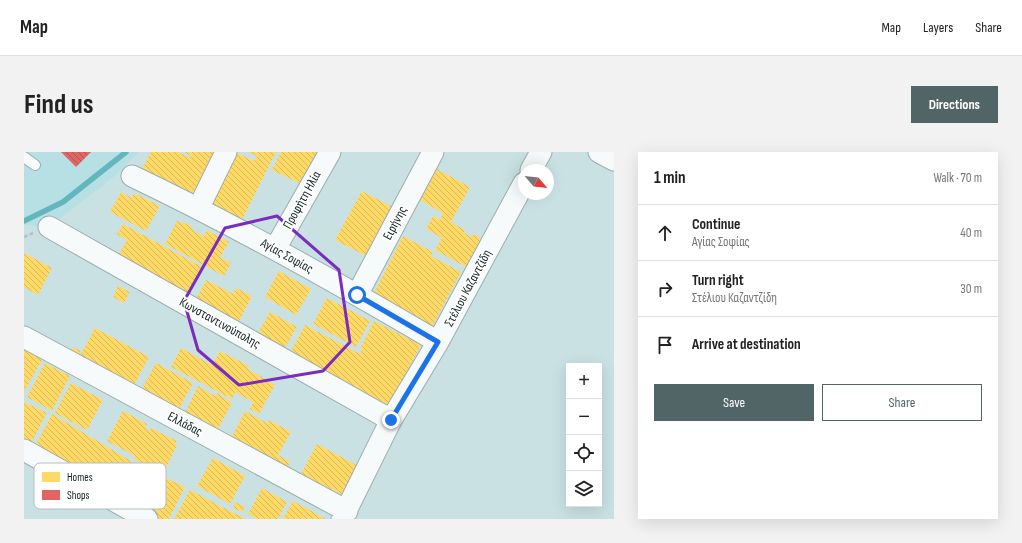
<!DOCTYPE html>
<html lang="en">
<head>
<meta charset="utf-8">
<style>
	body { margin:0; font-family:"Sofia Sans Condensed",sans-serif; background:#f2f2f2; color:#222 }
	.controls { position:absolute; right:12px; bottom:12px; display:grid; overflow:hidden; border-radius:0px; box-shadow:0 4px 16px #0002 }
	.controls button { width:36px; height:36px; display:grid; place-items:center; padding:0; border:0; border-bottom:1px solid #e0e0e0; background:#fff; color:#222; font:20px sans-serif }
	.compass { position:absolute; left:494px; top:12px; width:36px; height:36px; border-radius:50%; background:#fff; box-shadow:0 4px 16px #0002; rotate:118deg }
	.stop { position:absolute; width:12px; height:12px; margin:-9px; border:3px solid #1a73e8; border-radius:50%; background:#fff }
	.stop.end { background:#1a73e8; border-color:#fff; box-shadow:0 1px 4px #0008 }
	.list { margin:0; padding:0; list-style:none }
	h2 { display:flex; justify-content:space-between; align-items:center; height:52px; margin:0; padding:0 16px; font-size:17px }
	h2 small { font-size:13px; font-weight:400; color:#767676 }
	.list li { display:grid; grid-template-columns:26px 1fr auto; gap:12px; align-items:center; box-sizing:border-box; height:56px; padding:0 16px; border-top:1px solid #e0e0e0 }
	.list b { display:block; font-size:15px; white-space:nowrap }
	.list p { margin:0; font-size:13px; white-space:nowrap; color:#767676 }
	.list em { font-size:13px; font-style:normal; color:#767676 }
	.actions { display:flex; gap:8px; padding:12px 16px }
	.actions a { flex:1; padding:9px 0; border:1px solid #516466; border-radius:0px; text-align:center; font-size:14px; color:#516466 }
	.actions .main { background:#516466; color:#fff }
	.icon { flex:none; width:22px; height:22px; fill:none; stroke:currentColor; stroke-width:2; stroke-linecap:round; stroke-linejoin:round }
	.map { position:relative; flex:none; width:590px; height:367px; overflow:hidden; border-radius:0px }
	header { display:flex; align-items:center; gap:24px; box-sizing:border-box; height:56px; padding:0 20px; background:#fff; border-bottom:1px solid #e0e0e0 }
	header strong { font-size:19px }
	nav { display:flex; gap:22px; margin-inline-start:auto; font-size:14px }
	.intro { display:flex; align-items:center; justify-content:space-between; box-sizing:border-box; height:96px; padding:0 24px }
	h1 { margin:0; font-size:28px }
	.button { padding:10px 18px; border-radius:0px; background:#516466; color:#fff; font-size:14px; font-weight:700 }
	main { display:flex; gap:24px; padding:0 24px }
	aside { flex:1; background:#fff; border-radius:0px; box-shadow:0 4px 16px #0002 }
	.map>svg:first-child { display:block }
	.built { fill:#b7e0e4 }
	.homes { fill:url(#homes-back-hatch) }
	.shops { fill:url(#shops-back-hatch) }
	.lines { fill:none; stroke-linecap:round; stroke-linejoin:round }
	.stream { stroke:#63b6bd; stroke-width:5.5 }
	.lane-casing { stroke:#9badaf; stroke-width:12 }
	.street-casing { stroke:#9badaf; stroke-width:23 }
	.path { stroke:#b7c1c1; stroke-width:2.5; stroke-dasharray:4 2; stroke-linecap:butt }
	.lane { stroke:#f7fafb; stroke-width:10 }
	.street { stroke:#f7fafb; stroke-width:21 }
	.route { stroke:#1a73e8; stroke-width:5 }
	.marked { fill:none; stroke:#7b2cbf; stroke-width:3; stroke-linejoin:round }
	.labels { text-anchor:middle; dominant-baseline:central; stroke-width:4; stroke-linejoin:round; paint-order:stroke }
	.street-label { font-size:13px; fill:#102122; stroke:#fff }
	.key { fill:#fff; stroke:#b7bcbd; stroke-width:1 }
	.key-label { font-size:11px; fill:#102122 }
</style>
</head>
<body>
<header>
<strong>Map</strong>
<nav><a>Map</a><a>Layers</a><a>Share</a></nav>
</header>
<div class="intro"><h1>Find us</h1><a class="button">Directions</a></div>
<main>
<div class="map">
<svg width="590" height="367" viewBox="0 0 590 367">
	<defs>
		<pattern id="homes-back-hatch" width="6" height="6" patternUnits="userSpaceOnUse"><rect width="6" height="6" fill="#ffd966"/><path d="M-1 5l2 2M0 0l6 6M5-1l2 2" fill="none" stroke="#daba58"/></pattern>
		<pattern id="shops-back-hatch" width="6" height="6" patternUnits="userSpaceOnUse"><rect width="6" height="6" fill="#e06666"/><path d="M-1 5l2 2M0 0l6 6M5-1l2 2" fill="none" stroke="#b45454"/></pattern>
	</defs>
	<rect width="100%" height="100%" fill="#c9e1e3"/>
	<path class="built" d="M0 0H115L91 24 25 75 0 73Z"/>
	<path class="homes" d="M127 0H154L166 6 167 4 160 0H196L175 49 116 21Z
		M211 0 230 9 233 4 224 0H252L216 72 181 54Z
		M257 0H293L277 32 248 18Z
		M411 16 446 35 427 70 441 78 440 81 448 85 450 82 460 88 444 116 411 98 418 86 402 77 409 64 416 68 419 61 394 47Z
		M338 39 372 57 346 106 311 88Z
		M97 40 108 46 110 41 136 54 122 79 86 60Z
		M153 69 166 73 170 79 180 84 183 78 205 90 196 105 207 111 200 124 141 92Z
		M99 72 178 115 162 145 94 104 103 88 93 82Z
		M379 84 409 100 407 104 437 120 406 179 346 149Z
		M0 101 28 116 14 143 0 135Z
		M255 119 287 137 272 163 241 145Z
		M182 128 209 142 212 136 228 144 211 177 170 151Z
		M94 134 106 140 100 151 89 145Z
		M303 146 346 169 332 195 289 172Z
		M246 160 273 175 261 196 234 181Z
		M350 169 397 193 362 259 318 236 322 230 266 201 281 173 336 202 338 198 336 197Z
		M71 176 125 205 107 239 56 204Z
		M0 195 19 206 0 240Z
		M49 195 57 199 51 211 43 206Z
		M157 196 188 213 196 199 225 214 224 217 251 233 235 262 226 257 229 250 211 240 208 247 147 215Z
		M21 211 46 224 28 259 3 245Z
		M132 211 169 231 151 265 116 240Z
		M47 231 79 248 63 278 31 261Z
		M174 234 191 244 193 241 208 251 191 282 161 261Z
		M0 250 23 261 4 297 0 295Z
		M99 259 123 272 121 276 126 278 127 276 153 289 151 292 153 293 139 322 110 307 111 304 83 289Z
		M221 259 243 271 245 268 267 280 254 303 266 310 260 322 207 287Z
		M28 262 112 312 105 326 120 333 127 319 161 335 145 367H131L8 300Z
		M293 292 334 314 319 343 299 333 296 339 288 335 291 329 277 322Z
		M189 306 221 324 206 352 173 334Z
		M238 336 263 350 254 367H233L224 362Z
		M166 338 196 354 222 367H150Z
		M269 349 302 367H259Z
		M211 350 221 355 218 360 209 356Z"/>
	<path class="shops" d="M37 0H67L52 15Z"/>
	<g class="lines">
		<path class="stream" d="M0 69 39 50 102 0"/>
		<g class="lane-casing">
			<path id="lane" d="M0 5 11 13"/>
		</g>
		<g class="street-casing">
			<path id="street" d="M575 0 590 8
				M507 18 517 0
				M108 24C213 74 314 131 414 190
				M175 55 202 0
				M25 75 367 268
				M251 97 306 0
				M333 143 409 0
				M0 185 323 359
				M0 298 123 367
				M318 367 367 268 414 190 500 31"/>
		</g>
		<path class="path" d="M0 85 9 81"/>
		<use href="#lane" class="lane"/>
		<use href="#street" class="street"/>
	</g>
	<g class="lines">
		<path class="route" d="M333 143 414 190 367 268"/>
	</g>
	<path class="marked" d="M253 64 315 118 326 190 299 219 215 233 174 198 160 149 201 76Z"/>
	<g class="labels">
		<g class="street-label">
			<text transform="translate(278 48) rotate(-61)">Προφήτη Ηλία</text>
			<text transform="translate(371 71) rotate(-62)">Ειρήνης</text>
			<text transform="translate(263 104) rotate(29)">Αγίας Σοφίας</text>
			<text transform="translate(444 136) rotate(-62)">Στέλιου Καζαντζίδη</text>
			<text transform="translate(196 171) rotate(29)">Κωνσταντινούπολης</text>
			<text transform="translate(161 272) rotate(28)">Ελλάδας</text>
		</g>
	</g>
	<rect x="10" y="311" width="132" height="46" rx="6" class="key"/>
	<rect x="18" y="320" width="18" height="10" fill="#ffd966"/>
	<rect x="18" y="338" width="18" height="10" fill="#e06666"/>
	<g class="key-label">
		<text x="43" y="329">Homes</text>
		<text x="43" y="347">Shops</text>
	</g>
</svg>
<div class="controls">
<button>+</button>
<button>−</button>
<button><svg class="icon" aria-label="locate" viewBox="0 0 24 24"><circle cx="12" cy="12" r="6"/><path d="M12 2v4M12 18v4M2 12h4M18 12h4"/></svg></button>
<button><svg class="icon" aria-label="layers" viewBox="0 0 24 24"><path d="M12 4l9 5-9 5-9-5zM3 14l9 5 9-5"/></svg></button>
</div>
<svg class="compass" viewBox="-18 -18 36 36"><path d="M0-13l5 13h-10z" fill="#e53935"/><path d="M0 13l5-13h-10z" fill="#767676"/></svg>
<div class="stop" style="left:333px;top:143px"></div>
<div class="stop end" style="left:367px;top:268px"></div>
</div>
<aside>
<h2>1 min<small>Walk · 70 m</small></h2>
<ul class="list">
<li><svg class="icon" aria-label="ahead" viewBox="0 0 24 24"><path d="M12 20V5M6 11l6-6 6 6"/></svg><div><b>Continue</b><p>Αγίας Σοφίας</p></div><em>40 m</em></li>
<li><svg class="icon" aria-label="right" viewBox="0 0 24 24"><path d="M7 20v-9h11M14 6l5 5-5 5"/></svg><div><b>Turn right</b><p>Στέλιου Καζαντζίδη</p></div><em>30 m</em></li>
<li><svg class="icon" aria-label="arrive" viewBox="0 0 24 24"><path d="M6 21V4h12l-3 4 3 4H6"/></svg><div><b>Arrive at destination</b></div></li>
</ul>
<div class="actions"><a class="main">Save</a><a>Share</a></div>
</aside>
</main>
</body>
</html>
